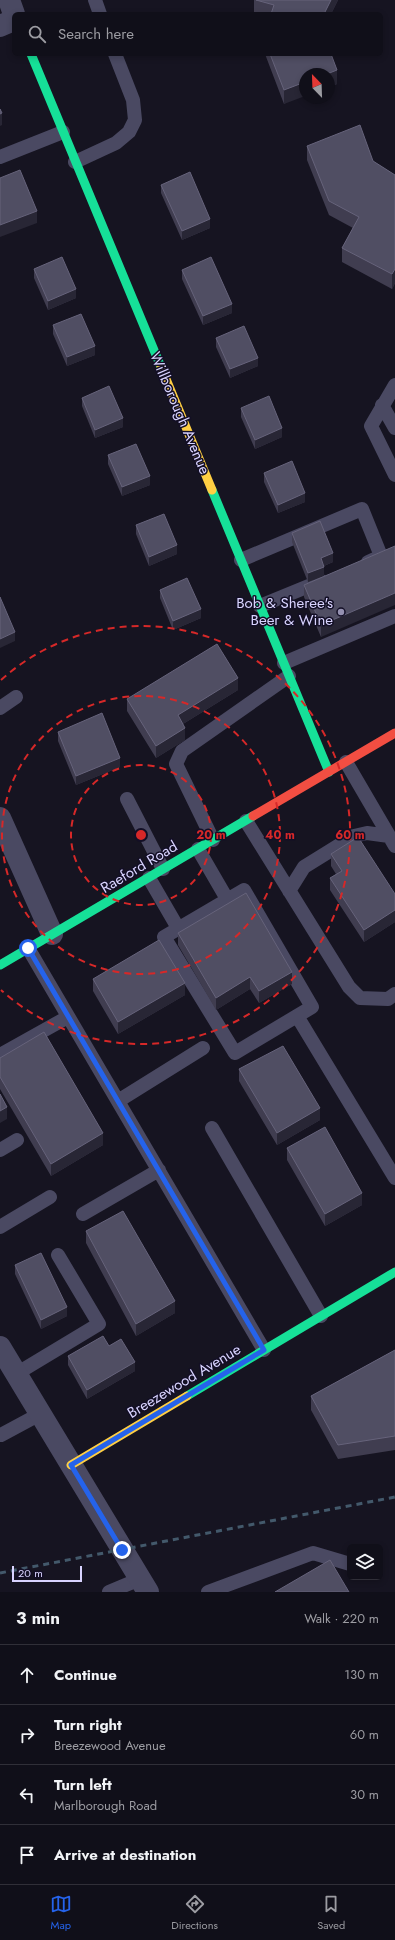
<!DOCTYPE html>
<html lang="en">
<head>
<meta charset="utf-8">
<style>
	body { margin:0; font-family:Jost,sans-serif; background:#191822; color:#f1f3f6 }
	.controls { position:absolute; right:12px; bottom:12px; display:grid; overflow:hidden; border-radius:6px; box-shadow:0 2px 6px #0003 }
	.controls button { width:36px; height:36px; display:grid; place-items:center; padding:0; border:0; border-bottom:1px solid #302f38; background:#100f19; color:#f1f3f6; font:20px sans-serif }
	.compass { position:absolute; left:299px; top:68px; width:36px; height:36px; border-radius:50%; background:#100f19; box-shadow:0 2px 6px #0003; rotate:337deg }
	.scale { position:absolute; left:12px; bottom:10px; width:70px; box-sizing:border-box; padding-left:4px; border:2px solid #d9d4ff; border-top:0; font-size:11px; line-height:14px; white-space:nowrap; color:#d9d4ff; -webkit-text-stroke:3px #130f26; paint-order:stroke }
	.stop { position:absolute; width:12px; height:12px; margin:-9px; border:3px solid #2563eb; border-radius:50%; background:#fff }
	.stop.end { background:#2563eb; border-color:#fff; box-shadow:0 1px 4px #0008 }
	.list { margin:0; padding:0; list-style:none }
	h2 { display:flex; justify-content:space-between; align-items:center; height:52px; margin:0; padding:0 16px; font-size:17px }
	h2 small { font-size:13px; font-weight:400; color:#9c9ca2 }
	.list li { display:grid; grid-template-columns:26px 1fr auto; gap:12px; align-items:center; box-sizing:border-box; height:60px; padding:0 16px; border-top:1px solid #302f38 }
	.list b { display:block; font-size:15px; white-space:nowrap }
	.list p { margin:0; font-size:13px; white-space:nowrap; color:#9c9ca2 }
	.list em { font-size:13px; font-style:normal; color:#9c9ca2 }
	.icon { flex:none; width:22px; height:22px; fill:none; stroke:currentColor; stroke-width:2; stroke-linecap:round; stroke-linejoin:round }
	.map { position:relative; flex:none; width:395px; height:1592px; overflow:hidden }
	.search { position:absolute; background:#100f19; box-shadow:0 2px 6px #0003; left:12px; right:12px; top:12px; height:44px; display:flex; align-items:center; gap:10px; box-sizing:border-box; padding:0 14px; border-radius:6px; color:#9c9ca2; font-size:15px }
	.sheet { height:292px; background:#100f19 }
	nav { display:flex; justify-content:space-around; align-items:center; box-sizing:border-box; height:56px; border-top:1px solid #302f38; background:#100f19; font-size:11px; color:#9c9ca2 }
	nav a { display:grid; justify-items:center; gap:2px }
	nav .on { color:#2563eb }
	.map>svg:first-child { display:block }
	.lines { fill:none; stroke-linecap:round; stroke-linejoin:round }
	.lane { stroke:#4a4962; stroke-width:14 }
	.street { stroke:#4a4962; stroke-width:22 }
	.fast { stroke:#16e098; stroke-width:9 }
	.slow { stroke:#ffcf43; stroke-width:9 }
	.jam { stroke:#f24e42; stroke-width:9 }
	.rail { stroke:#43596b; stroke-width:3; stroke-dasharray:6 5; stroke-linecap:butt }
	.wall { fill:#403d50 }
	.shaded-wall { fill:#282635 }
	.building { fill:#504e63; stroke:#66637b }
	.route { stroke:#2563eb; stroke-width:5 }
	.ring { fill:none; stroke:#d62828; stroke-width:2; stroke-dasharray:7 5 }
	.poi-dot { fill:#9591b1; stroke:#130f26; stroke-width:1.5 }
	.labels { text-anchor:middle; dominant-baseline:central; stroke-width:3; stroke-linejoin:round; paint-order:stroke }
	.street-label { font-size:15px; fill:#d9d4ff; stroke:#130f26 }
	.poi-label { font-size:15px; fill:#d9d4ff; stroke:#130f26; text-anchor:end }
	.centre { fill:#d62828; stroke:#130f26; stroke-width:2 }
	.ring-label { font-size:12px; text-anchor:middle; font-weight:bold; fill:#d62828; stroke:#130f26; stroke-width:3; stroke-linejoin:round; paint-order:stroke }
</style>
</head>
<body>
<div class="map">
<svg width="395" height="1592" viewBox="0 0 395 1592">
	<rect width="100%" height="100%" fill="#161421"/>
	<g class="lines">
		<path class="lane" d="M95 0 100 14
			M0 157 63 132
			M75 162 116 143 129 132 135 120 133 100 115 54
			M395 385 371 426 395 475
			M382 405 395 428
			M241 560 362 509 381 556 368 562
			M260 606 321 581
			M284 663 395 616
			M0 708 16 697
			M346 762 395 846
			M127 799 163 869
			M246 821 349 987 360 998 388 999 395 994
			M213 840 176 764 182 751 289 676
			M198 849 227 899
			M149 878 178 928
			M244 890 312 1007 235 1053 164 937Z
			M289 891 304 867 354 836 367 833 389 836
			M28 948 264 1350
			M297 1016 395 1178
			M0 1055 68 1017
			M118 1101 203 1048
			M212 1128 321 1316
			M0 1150 17 1140
			M83 1214 159 1170
			M0 1227 50 1197
			M16 1374 99 1324 58 1255
			M1 1435 40 1414
			M109 1592 140 1579
			M208 1592 313 1553 350 1564"/>
		<path class="street" d="M9 0 14 14
			M0 26 14 20
			M0 818 52 934
			M0 1347 148 1592"/>
		<path class="fast" d="M31 54 161 367
			M212 490 329 772
			M0 965 253 816
			M187 1396 395 1272"/>
		<path class="slow" d="M161 367 212 490
			M71 1465 187 1396"/>
		<path class="jam" d="M253 816 395 733"/>
		<path class="rail" d="M0 1573 395 1497"/>
	</g>
	<path class="wall" d="M254 0H338L331 14H256L254 13Z
		M265 54H331L337 84 329 87V74L284 104Z
		M307 146 373 161 395 175V283L392 289 342 262V248L353 228 329 215 307 160Z
		M161 185 210 228 182 240 161 193Z
		M34 269 76 298 48 310 34 278Z
		M182 270 232 313 203 325 182 279Z
		M53 325 95 355 67 366 53 334Z
		M216 338 258 366 230 378 216 347Z
		M82 398 123 427 95 438 82 406Z
		M241 408 282 437 255 449 241 417Z
		M108 455 150 485 122 496 108 464Z
		M264 473 305 502 278 513 264 482Z
		M136 525 177 554 149 566 136 534Z
		M292 533 333 562 324 566V576L308 582 292 542Z
		M395 546 321 637 304 597V585Z
		M160 590 201 618 173 630 160 598Z
		M238 690 183 724 185 740 156 758 127 711V699Z
		M58 732 120 767 76 785 58 741Z
		M331 854 395 894V922L364 942 330 890V878L336 874 331 866Z
		M178 933 292 984 259 1003 250 989 216 1010 178 945Z
		M93 979 185 995 118 1034 93 991Z
		M0 1058 103 1145 51 1176 0 1089Z
		M239 1069 320 1120 277 1145 239 1081Z
		M287 1148 362 1205 325 1226 287 1160Z
		M86 1231 175 1313 136 1336 86 1243Z
		M15 1265 67 1316 41 1329 15 1274Z
		M109 1346 135 1371 87 1399 68 1365V1356Z
		M395 1350V1450L338 1459 311 1410V1396Z"/>
	<path class="shaded-wall" d="M331 0H338L331 14H324Z
		M337 70V84L329 87V74H327Z
		M305 82V96L284 104V90Z
		M2 113V125L0 126V114Z
		M37 211V223L0 237V225Z
		M210 219V228L182 240V231Z
		M395 269V283L392 289V274Z
		M76 289V298L48 310V301Z
		M232 304V313L203 325V316Z
		M95 346V355L67 366V357Z
		M258 358V366L230 378V369Z
		M123 418V427L95 438V430Z
		M282 428V437L255 449V440Z
		M150 476V485L122 496V487Z
		M305 493V502L278 513V505Z
		M177 545V554L149 566V557Z
		M333 553V562L321 567V558Z
		M324 567V576L308 582V573Z
		M395 593V605L321 637V625Z
		M201 609V618L173 630V621Z
		M15 632V641L0 648V639Z
		M238 678V690L178 727V715Z
		M185 728V740L156 758V746Z
		M120 758V767L76 785V776Z
		M395 910V922L364 942V930Z
		M292 972V984L259 1003V991Z
		M250 977V989L216 1010V998Z
		M185 983V995L118 1034V1022Z
		M7 1107V1119L0 1123V1111Z
		M320 1108V1120L277 1145V1133Z
		M103 1133V1145L51 1176V1164Z
		M362 1193V1205L325 1226V1214Z
		M175 1301V1313L136 1336V1324Z
		M67 1307V1316L41 1329V1320Z
		M135 1362V1371L87 1399V1390Z"/>
	<path class="building" d="M256 0H331L324 14H271L274 5Z
		M270 54H331L337 70 327 74H305V82L284 90Z
		M0 109 2 113 0 114Z
		M360 125 373 161 395 175V269L392 274 342 248 359 217 329 201 307 146Z
		M20 170 37 211 0 225V178Z
		M190 172 210 219 182 231 161 185Z
		M62 257 76 289 48 301 34 269Z
		M211 257 232 304 203 316 182 270Z
		M81 314 95 346 67 357 53 325Z
		M244 326 258 358 230 369 216 338Z
		M109 386 123 418 95 430 82 398Z
		M269 396 282 428 255 440 241 408Z
		M136 444 150 476 122 487 108 455Z
		M292 461 305 493 278 505 264 473Z
		M164 514 177 545 149 557 136 525Z
		M320 521 333 553 321 558 324 567 308 573 292 533Z
		M395 546V593L321 625 304 585Z
		M187 578 201 609 173 621 160 590Z
		M0 597 15 632 0 639Z
		M217 644 238 678 178 715 185 728 156 746 127 699Z
		M102 713 120 758 76 776 58 732Z
		M358 837 395 894V910L364 930 330 878 342 871 331 854Z
		M246 893 292 972 259 991 250 977 216 998 178 933Z
		M159 940 185 983 118 1022 93 979Z
		M44 1032 103 1133 51 1164 0 1077V1058Z
		M283 1046 320 1108 277 1133 239 1069Z
		M0 1094 7 1107 0 1111Z
		M325 1127 362 1193 325 1214 287 1148Z
		M123 1211 175 1301 136 1324 86 1231Z
		M41 1253 67 1307 41 1320 15 1265Z
		M103 1336 109 1346 121 1339 135 1362 87 1390 68 1356Z
		M395 1350V1436L338 1445 311 1396Z
		M330 1560 349 1592H275Z"/>
	<g class="lines">
		<path class="route" d="M28 948 264 1350 71 1465 122 1550"/>
	</g>
	<g class="ring">
		<circle cx="141" cy="835" r="70"/>
		<circle cx="141" cy="835" r="139"/>
		<path d="M1 680A209 209 0 1 1 1 990"/>
	</g>
	<circle class="poi-dot" cx="341" cy="612" r="4"/>
	<g class="labels">
		<g class="street-label">
			<text transform="translate(180 413) rotate(67)">Willborough Avenue</text>
			<text transform="translate(139 867) rotate(-31)">Raeford Road</text>
			<text transform="translate(184 1381) rotate(-31)">Breezewood Avenue</text>
		</g>
		<g class="poi-label">
			<text x="333" y="603">Bob &amp; Sheree's<tspan x="333" dy="17">Beer &amp; Wine</tspan></text>
		</g>
	</g>
	<circle cx="141" cy="835" r="6" class="centre"/>
	<g class="ring-label">
		<text x="211" y="839">20 m</text>
		<text x="280" y="839">40 m</text>
		<text x="350" y="839">60 m</text>
	</g>
</svg>
<div class="controls">
<button><svg class="icon" aria-label="layers" viewBox="0 0 24 24"><path d="M12 4l9 5-9 5-9-5zM3 14l9 5 9-5"/></svg></button>
</div>
<svg class="compass" viewBox="-18 -18 36 36"><path d="M0-13l5 13h-10z" fill="#e53935"/><path d="M0 13l5-13h-10z" fill="#9c9ca2"/></svg>
<div class="scale">20 m</div>
<div class="stop" style="left:28px;top:948px"></div>
<div class="stop end" style="left:122px;top:1550px"></div>
<div class="search"><svg class="icon" aria-label="search" viewBox="0 0 24 24"><circle cx="10" cy="10" r="6"/><path d="M15 15l6 6"/></svg>Search here</div>
</div>
<section class="sheet">
<h2>3 min<small>Walk · 220 m</small></h2>
<ul class="list">
<li><svg class="icon" aria-label="ahead" viewBox="0 0 24 24"><path d="M12 20V5M6 11l6-6 6 6"/></svg><div><b>Continue</b></div><em>130 m</em></li>
<li><svg class="icon" aria-label="right" viewBox="0 0 24 24"><path d="M7 20v-9h11M14 6l5 5-5 5"/></svg><div><b>Turn right</b><p>Breezewood Avenue</p></div><em>60 m</em></li>
<li><svg class="icon" aria-label="left" viewBox="0 0 24 24"><path d="M17 20v-9H6M10 6l-5 5 5 5"/></svg><div><b>Turn left</b><p>Marlborough Road</p></div><em>30 m</em></li>
<li><svg class="icon" aria-label="arrive" viewBox="0 0 24 24"><path d="M6 21V4h12l-3 4 3 4H6"/></svg><div><b>Arrive at destination</b></div></li>
</ul>
</section>
<nav>
<a class="on"><svg class="icon" aria-label="map" viewBox="0 0 24 24"><path d="M3 6l6-2 6 2 6-2v14l-6 2-6-2-6 2zM9 4v14M15 6v14"/></svg>Map</a>
<a><svg class="icon" aria-label="directions" viewBox="0 0 24 24"><path d="M12 3l9 9-9 9-9-9zM9 14v-3h6M13 9l2 2-2 2"/></svg>Directions</a>
<a><svg class="icon" aria-label="saved" viewBox="0 0 24 24"><path d="M7 4h10v16l-5-4-5 4z"/></svg>Saved</a>
</nav>
</body>
</html>
